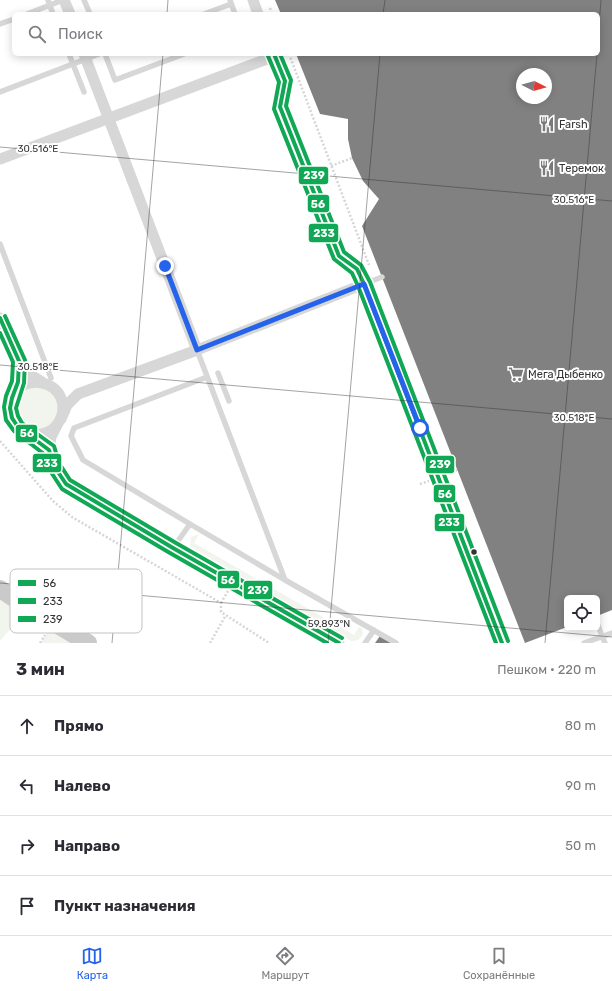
<!DOCTYPE html>
<html lang="ru">
<head>
<meta charset="utf-8">
<style>
	body { margin:0; font-family:Rubik,sans-serif; background:#f2f2f3; color:#2b2b33 }
	.controls { position:absolute; right:12px; bottom:12px; display:grid; overflow:hidden; border-radius:6px; box-shadow:0 2px 10px #0003 }
	.controls button { width:36px; height:36px; display:grid; place-items:center; padding:0; border:0; border-bottom:1px solid #e1e1e2; background:#fff; color:#2b2b33; font:20px sans-serif }
	.compass { position:absolute; left:516px; top:68px; width:36px; height:36px; border-radius:50%; background:#fff; box-shadow:0 2px 10px #0003; rotate:95deg }
	.stop { position:absolute; width:12px; height:12px; margin:-9px; border:3px solid #2563eb; border-radius:50%; background:#fff }
	.stop.end { background:#2563eb; border-color:#fff; box-shadow:0 1px 4px #0008 }
	.list { margin:0; padding:0; list-style:none }
	h2 { display:flex; justify-content:space-between; align-items:center; height:52px; margin:0; padding:0 16px; font-size:17px }
	h2 small { font-size:13px; font-weight:400; color:#7c7c81 }
	.list li { display:grid; grid-template-columns:26px 1fr auto; gap:12px; align-items:center; box-sizing:border-box; height:60px; padding:0 16px; border-top:1px solid #e1e1e2 }
	.list b { display:block; font-size:15px; white-space:nowrap }
	.list em { font-size:13px; font-style:normal; color:#7c7c81 }
	.icon { flex:none; width:22px; height:22px; fill:none; stroke:currentColor; stroke-width:2; stroke-linecap:round; stroke-linejoin:round }
	.map { position:relative; flex:none; width:612px; height:643px; overflow:hidden }
	.search { position:absolute; background:#fff; box-shadow:0 2px 10px #0003; left:12px; right:12px; top:12px; height:44px; display:flex; align-items:center; gap:10px; box-sizing:border-box; padding:0 14px; border-radius:6px; color:#7c7c81; font-size:15px }
	.sheet { height:292px; background:#fff }
	nav { display:flex; justify-content:space-around; align-items:center; box-sizing:border-box; height:56px; border-top:1px solid #e1e1e2; background:#fff; font-size:11px; color:#7c7c81 }
	nav a { display:grid; justify-items:center; gap:2px }
	nav .on { color:#2563eb }
	.map>svg:first-child { display:block }
	.green { fill:#f1f5ed }
	.building { fill:#818181; fill-rule:evenodd }
	.lines { fill:none; stroke-linecap:round; stroke-linejoin:round }
	.path { stroke:#d6d6d6; stroke-width:2.5; stroke-dasharray:2 2; stroke-linecap:butt }
	.service { stroke:#d7d7d7; stroke-width:5.5 }
	.minor { stroke:#d7d7d7; stroke-width:11 }
	.primary { stroke:#cacaca; stroke-width:18 }
	.bus-1-casing { stroke:#fff; stroke-width:7 }
	.bus-2-casing { stroke:#fff; stroke-width:7 }
	.bus-3-casing { stroke:#fff; stroke-width:7 }
	.bus-1 { stroke:#10a855; stroke-width:4 }
	.bus-2 { stroke:#10a855; stroke-width:4 }
	.bus-3 { stroke:#10a855; stroke-width:4 }
	.route { stroke:#2563eb; stroke-width:5 }
	.ticks { fill:none; stroke:#333; stroke-width:1; stroke-opacity:0.45 }
	.bus-dot { fill:#333; stroke:#fff; stroke-width:1.5 }
	.labels { text-anchor:middle; dominant-baseline:central; stroke-width:4; stroke-linejoin:round; paint-order:stroke }
	.poi-label { font-size:11px; fill:#333; stroke:#fff; text-anchor:start }
	.key { fill:#fff; stroke:#c2c2c2; stroke-width:1 }
	.key-label { font-size:11px; fill:#333 }
	.ticks-label { font-size:10px; text-anchor:middle; fill:#333; stroke:#fff; stroke-width:4; stroke-linejoin:round; paint-order:stroke }
	.line-badge { stroke:#fff; stroke-width:1.5 }
	.badge-label { font-size:11px; text-anchor:middle; font-weight:bold; fill:#fff }
</style>
</head>
<body>
<div class="map">
<svg width="612" height="643" viewBox="0 0 612 643">
	<rect width="100%" height="100%" fill="#fff"/>
	<path class="green" d="M16 408a21 21 0 1 1 42 0a21 21 0 1 1-42 0Z
		M199 534 194 543 354 635 359 627 362 628 363 634C360 640 357 641 351 641L190 546 191 537Z
		M0 600 31 621 14 625 0 641Z
		M50 628 75 643H40Z"/>
	<path class="building" d="M275 0H612V610L597 616V598H567V627L525 643 362 226 379 199 363 181 352 158 348 139V119L320 114 296 54H598V14H281ZM522 74H546V98H522Z
		M380 636 391 643H375Z"/>
	<g class="lines">
		<path class="path" d="M270 8 272 14
			M289 54 369 265
			M331 166 352 158
			M0 441 53 501 72 517 221 603V612L269 643
			M448 473 457 470
			M420 484 429 481
			M221 603 228 591
			M40 643 45 635
			M210 643 226 615"/>
		<path class="service" d="M48 0 53 14
			M84 0 90 14
			M230 0 235 14
			M27 14 63 0
			M204 14 231 4
			M0 24 14 19
			M69 54 84 92
			M105 54 115 80 184 54
			M0 92 99 54
			M0 244 51 378
			M364 284 382 277
			M197 350 285 580 396 643
			M218 373 229 401
			M190 524 83 460 71 436 74 428 207 377
			M173 548 190 524 285 580
			M597 623 605 643
			M365 643 374 630
			M584 643 612 633"/>
		<path class="minor" d="M64 0 70 14
			M253 0 258 14
			M84 54 197 350
			M274 54 285 81 280 107 339 256 357 269 364 284 502 643
			M0 159 275 56
			M0 318 19 361 29 374 42 382
			M19 361C19 369 19 377 18 384 14 398 4 415 19 428 28 436 39 442 49 450
			M12 398C14 396 15 393 17 390 30 377 54 381 61 398 67 413 58 431 42 434 37 435 32 434 27 433
			M61 419 67 405 78 394 197 350 364 284
			M57 425 51 437 49 450 54 466 66 484 173 548 339 643"/>
		<path class="primary" d="M0 589 18 601 88 643"/>
		<g class="bus-1-casing">
			<path id="bus-1" d="M274 54 285 81 280 107 339 256 357 269 364 284 502 643
				M0 318 19 361 18 382 12 398 10 408 12 418 18 427 49 450 54 466 66 484 173 548 339 643"/>
		</g>
		<g class="bus-2-casing">
			<path id="bus-2" d="M268 56 279 82 274 109 334 259 352 273 358 286 496 643
				M0 333 13 362 12 381 6 396 4 407 6 420 14 431 44 454 49 469 62 489 170 553 327 643"/>
		</g>
		<g class="bus-3-casing">
			<path id="bus-3" d="M280 54 291 80 286 106 344 252 361 265 370 282 508 641
				M5 316 25 360 24 383 16 408 18 416 22 423 54 446 59 463 70 480 176 543 342 638"/>
		</g>
		<use href="#bus-1" class="bus-1"/>
		<use href="#bus-2" class="bus-2"/>
		<use href="#bus-3" class="bus-3"/>
	</g>
	<g class="lines">
		<path class="route" d="M165 266 197 350 364 284 420 428"/>
	</g>
	<path class="ticks" d="M167 14 168 0M383 14 385 0M598 38 601 0M0 147 612 201M0 365 612 419M0 583 612 637M112 643 163 54M328 643 380 54M545 643 597 54"/>
	<defs>
		<g id="restaurant-bare" transform="scale(1.2)"><path d="M-5-6h1v4h1v-4h1v4h1v-4h1v5L-1.5 .5V6h-2V.5L-5-1ZM5-6V6H3V1.5H1.5Q1.5-4 5-6Z" fill="#7a7a7a" stroke="#fff" stroke-width="2.5" paint-order="stroke"/></g>
		<g id="supermarket-bare" transform="scale(1.2)"><path d="M-6-5.5h2.5l.6 2H6L4.5 2H-2.5L-4.4-4H-6ZM-1.5 3.2a1.3 1.3 0 1 0 .1 0ZM3 3.2a1.3 1.3 0 1 0 .1 0Z" fill="#7a7a7a" stroke="#fff" stroke-width="2.5" paint-order="stroke"/></g>
	</defs>
	<g fill-rule="evenodd">
		<use href="#restaurant-bare" x="547" y="124"/>
		<use href="#restaurant-bare" x="547" y="168"/>
		<use href="#supermarket-bare" x="516" y="374"/>
	</g>
	<circle class="bus-dot" cx="474" cy="552" r="3.5"/>
	<g class="labels">
		<g class="poi-label">
			<text x="559" y="124">Farsh</text>
			<text x="559" y="168">Теремок</text>
			<text x="528" y="374">Мега Дыбенко</text>
		</g>
	</g>
	<rect x="10" y="569" width="132" height="64" rx="6" class="key"/>
	<rect x="18" y="580" width="18" height="6" fill="#10a855"/>
	<rect x="18" y="598" width="18" height="6" fill="#10a855"/>
	<rect x="18" y="616" width="18" height="6" fill="#10a855"/>
	<g class="key-label">
		<text x="43" y="587">56</text>
		<text x="43" y="605">233</text>
		<text x="43" y="623">239</text>
	</g>
	<g class="ticks-label">
		<text x="38" y="152">30.516°E</text>
		<text x="574" y="203">30.516°E</text>
		<text x="38" y="370">30.518°E</text>
		<text x="574" y="421">30.518°E</text>
		<text x="329" y="627">59.893°N</text>
	</g>
	<g class="line-badge">
		<rect x="298" y="166" width="31" height="19" rx="4" fill="#10a855"/>
		<rect x="307" y="194" width="23" height="19" rx="4" fill="#10a855"/>
		<rect x="308" y="223" width="31" height="20" rx="4" fill="#10a855"/>
		<rect x="15" y="424" width="23" height="19" rx="4" fill="#10a855"/>
		<rect x="32" y="453" width="30" height="20" rx="4" fill="#10a855"/>
		<rect x="425" y="455" width="30" height="19" rx="4" fill="#10a855"/>
		<rect x="433" y="484" width="23" height="19" rx="4" fill="#10a855"/>
		<rect x="434" y="513" width="31" height="19" rx="4" fill="#10a855"/>
		<rect x="217" y="570" width="23" height="19" rx="4" fill="#10a855"/>
		<rect x="243" y="580" width="30" height="20" rx="4" fill="#10a855"/>
	</g>
	<g class="badge-label">
		<text x="314" y="179">239</text>
		<text x="318" y="208">56</text>
		<text x="324" y="237">233</text>
		<text x="27" y="437">56</text>
		<text x="47" y="467">233</text>
		<text x="440" y="468">239</text>
		<text x="445" y="498">56</text>
		<text x="449" y="526">233</text>
		<text x="228" y="584">56</text>
		<text x="258" y="594">239</text>
	</g>
</svg>
<div class="controls">
<button><svg class="icon" aria-label="locate" viewBox="0 0 24 24"><circle cx="12" cy="12" r="6"/><path d="M12 2v4M12 18v4M2 12h4M18 12h4"/></svg></button>
</div>
<svg class="compass" viewBox="-18 -18 36 36"><path d="M0-13l5 13h-10z" fill="#e53935"/><path d="M0 13l5-13h-10z" fill="#7c7c81"/></svg>
<div class="stop" style="left:420px;top:428px"></div>
<div class="stop end" style="left:165px;top:266px"></div>
<div class="search"><svg class="icon" aria-label="search" viewBox="0 0 24 24"><circle cx="10" cy="10" r="6"/><path d="M15 15l6 6"/></svg>Поиск</div>
</div>
<section class="sheet">
<h2>3 мин<small>Пешком · 220 m</small></h2>
<ul class="list">
<li><svg class="icon" aria-label="ahead" viewBox="0 0 24 24"><path d="M12 20V5M6 11l6-6 6 6"/></svg><div><b>Прямо</b></div><em>80 m</em></li>
<li><svg class="icon" aria-label="left" viewBox="0 0 24 24"><path d="M17 20v-9H6M10 6l-5 5 5 5"/></svg><div><b>Налево</b></div><em>90 m</em></li>
<li><svg class="icon" aria-label="right" viewBox="0 0 24 24"><path d="M7 20v-9h11M14 6l5 5-5 5"/></svg><div><b>Направо</b></div><em>50 m</em></li>
<li><svg class="icon" aria-label="arrive" viewBox="0 0 24 24"><path d="M6 21V4h12l-3 4 3 4H6"/></svg><div><b>Пункт назначения</b></div></li>
</ul>
</section>
<nav>
<a class="on"><svg class="icon" aria-label="map" viewBox="0 0 24 24"><path d="M3 6l6-2 6 2 6-2v14l-6 2-6-2-6 2zM9 4v14M15 6v14"/></svg>Карта</a>
<a><svg class="icon" aria-label="directions" viewBox="0 0 24 24"><path d="M12 3l9 9-9 9-9-9zM9 14v-3h6M13 9l2 2-2 2"/></svg>Маршрут</a>
<a><svg class="icon" aria-label="saved" viewBox="0 0 24 24"><path d="M7 4h10v16l-5-4-5 4z"/></svg>Сохранённые</a>
</nav>
</body>
</html>
